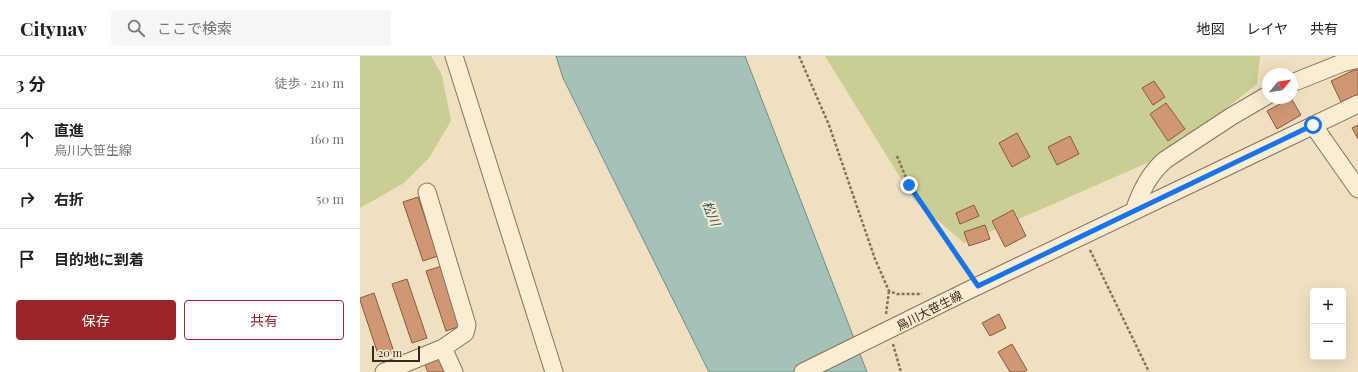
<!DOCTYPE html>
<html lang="ja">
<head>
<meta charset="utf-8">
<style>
	body { margin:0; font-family:"Playfair Display","Noto Sans JP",serif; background:#f6f6f6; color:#202124 }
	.controls { position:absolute; right:12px; bottom:12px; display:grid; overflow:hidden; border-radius:4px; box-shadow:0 4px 16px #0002 }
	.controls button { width:36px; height:36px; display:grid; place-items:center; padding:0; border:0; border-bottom:1px solid #e0e0e0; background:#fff; color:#202124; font:20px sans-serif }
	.compass { position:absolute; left:902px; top:12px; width:36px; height:36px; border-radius:50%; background:#fff; box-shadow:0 4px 16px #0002; rotate:60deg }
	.scale { position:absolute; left:12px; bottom:10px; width:48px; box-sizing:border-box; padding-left:4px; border:2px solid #39291d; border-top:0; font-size:11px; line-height:14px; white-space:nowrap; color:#39291d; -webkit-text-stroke:3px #f7ead1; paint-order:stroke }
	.stop { position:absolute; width:12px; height:12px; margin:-9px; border:3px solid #1a73e8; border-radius:50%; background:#fff }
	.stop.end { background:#1a73e8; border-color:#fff; box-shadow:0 1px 4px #0008 }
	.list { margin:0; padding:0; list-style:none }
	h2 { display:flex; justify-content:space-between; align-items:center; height:52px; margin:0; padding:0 16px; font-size:17px }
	h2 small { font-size:13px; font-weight:400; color:#757577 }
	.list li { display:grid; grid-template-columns:26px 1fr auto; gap:12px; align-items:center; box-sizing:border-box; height:60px; padding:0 16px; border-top:1px solid #e0e0e0 }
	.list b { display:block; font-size:15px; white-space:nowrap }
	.list p { margin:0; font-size:13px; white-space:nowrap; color:#757577 }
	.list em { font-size:13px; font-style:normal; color:#757577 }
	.actions { display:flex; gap:8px; padding:12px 16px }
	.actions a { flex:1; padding:9px 0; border:1px solid #9c252a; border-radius:4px; text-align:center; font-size:14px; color:#9c252a }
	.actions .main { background:#9c252a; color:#fff }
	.icon { flex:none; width:22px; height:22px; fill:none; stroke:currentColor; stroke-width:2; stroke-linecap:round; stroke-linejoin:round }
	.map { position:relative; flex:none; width:998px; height:316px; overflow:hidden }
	header { display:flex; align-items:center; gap:24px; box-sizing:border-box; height:56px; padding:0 20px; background:#fff; border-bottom:1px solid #e0e0e0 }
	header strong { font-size:19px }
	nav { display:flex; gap:22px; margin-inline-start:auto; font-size:14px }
	.search { width:280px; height:36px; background:#f6f6f6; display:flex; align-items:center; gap:10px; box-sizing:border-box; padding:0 14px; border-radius:4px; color:#757577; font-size:15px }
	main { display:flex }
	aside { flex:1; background:#fff }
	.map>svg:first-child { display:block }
	.green { fill:#cace94 }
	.water { fill:#a4c2b8; stroke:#6a9085 }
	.building { fill:#d09775; stroke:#8a583c }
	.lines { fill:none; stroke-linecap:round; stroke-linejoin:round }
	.minor-casing { stroke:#8a7058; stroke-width:19 }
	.path { stroke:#8a7058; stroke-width:2.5; stroke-dasharray:3 2; stroke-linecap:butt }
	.minor { stroke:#faedd4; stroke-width:17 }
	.route { stroke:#1a73e8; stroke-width:5 }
	.labels { text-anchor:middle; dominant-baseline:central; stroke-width:4; stroke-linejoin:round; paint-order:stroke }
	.street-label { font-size:12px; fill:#39291d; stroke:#f7ead1 }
	.water-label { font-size:13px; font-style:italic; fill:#2b5955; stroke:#f7ead1 }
</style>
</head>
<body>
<header>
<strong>Citynav</strong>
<div class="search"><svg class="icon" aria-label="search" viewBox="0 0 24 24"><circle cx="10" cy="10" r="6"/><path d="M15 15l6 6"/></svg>ここで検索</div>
<nav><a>地図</a><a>レイヤ</a><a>共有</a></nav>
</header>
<main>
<aside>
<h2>3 分<small>徒歩 · 210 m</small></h2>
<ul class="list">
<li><svg class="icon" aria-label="ahead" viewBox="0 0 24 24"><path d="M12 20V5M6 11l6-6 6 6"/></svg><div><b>直進</b><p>鳥川大笹生線</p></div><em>160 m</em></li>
<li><svg class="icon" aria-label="right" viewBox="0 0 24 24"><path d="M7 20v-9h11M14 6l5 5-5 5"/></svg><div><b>右折</b></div><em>50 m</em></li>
<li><svg class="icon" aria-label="arrive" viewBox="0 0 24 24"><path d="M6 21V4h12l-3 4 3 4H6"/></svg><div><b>目的地に到着</b></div></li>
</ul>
<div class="actions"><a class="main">保存</a><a>共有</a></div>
</aside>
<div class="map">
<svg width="998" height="316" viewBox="0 0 998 316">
	<rect width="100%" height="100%" fill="#f0e0c1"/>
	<path class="green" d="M0 0H71L82 19 91 65 69 102 44 127 0 152Z
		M465 0H900L897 28 810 97 604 187 554 144Z"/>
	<path class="water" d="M196 0H385L507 316H349L203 22Z"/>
	<path class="building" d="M994 14H998V38L981 46 971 25Z
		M794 25 805 41 793 49 782 32Z
		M931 42 941 59 917 73 907 55Z
		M806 47 825 73 808 85 790 58Z
		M998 69V83L992 72Z
		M657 77 670 101 652 111 639 87Z
		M710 80 719 98 697 109 688 91Z
		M58 141 78 200 63 205 43 146Z
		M614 149 619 160 600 168 596 157Z
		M653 154 666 180 645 191 632 165Z
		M625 169 630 183 609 190 604 176Z
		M82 210 101 270 86 275 66 215Z
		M47 223 67 282 52 287 32 228Z
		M14 237 34 296 19 301 0 244V242Z
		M639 258 646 272 630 280 622 267Z
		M652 288 667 314 664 316H650L638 296Z
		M78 300 85 316H68L64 307Z"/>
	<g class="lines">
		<g class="minor-casing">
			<path id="minor" d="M94 0 194 316
				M932 27 982 7 998 3
				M953 69 998 133
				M67 136 107 269 105 277 83 292 94 316
				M774 155C781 135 789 118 805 104L872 60 908 39
				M24 316 83 292
				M443 316 605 236 998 48"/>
		</g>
		<path class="path" d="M439 0 469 69 515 203 529 235 537 238H562
			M537 100 549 129 608 217
			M730 194 789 316
			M526 258 529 235
			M533 288 541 316"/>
		<use href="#minor" class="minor"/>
	</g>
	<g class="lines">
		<path class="route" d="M549 129 618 230 953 69"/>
	</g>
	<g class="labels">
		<g class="street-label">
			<text transform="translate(569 254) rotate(-27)">鳥川大笹生線</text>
		</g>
		<g class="water-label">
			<text transform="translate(352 157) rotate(68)">松川</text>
		</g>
	</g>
</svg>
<div class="controls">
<button>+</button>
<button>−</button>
</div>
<svg class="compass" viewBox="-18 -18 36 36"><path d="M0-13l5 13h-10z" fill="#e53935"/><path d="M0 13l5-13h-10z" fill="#757577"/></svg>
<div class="scale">20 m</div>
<div class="stop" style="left:953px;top:69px"></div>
<div class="stop end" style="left:549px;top:129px"></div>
</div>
</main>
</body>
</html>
